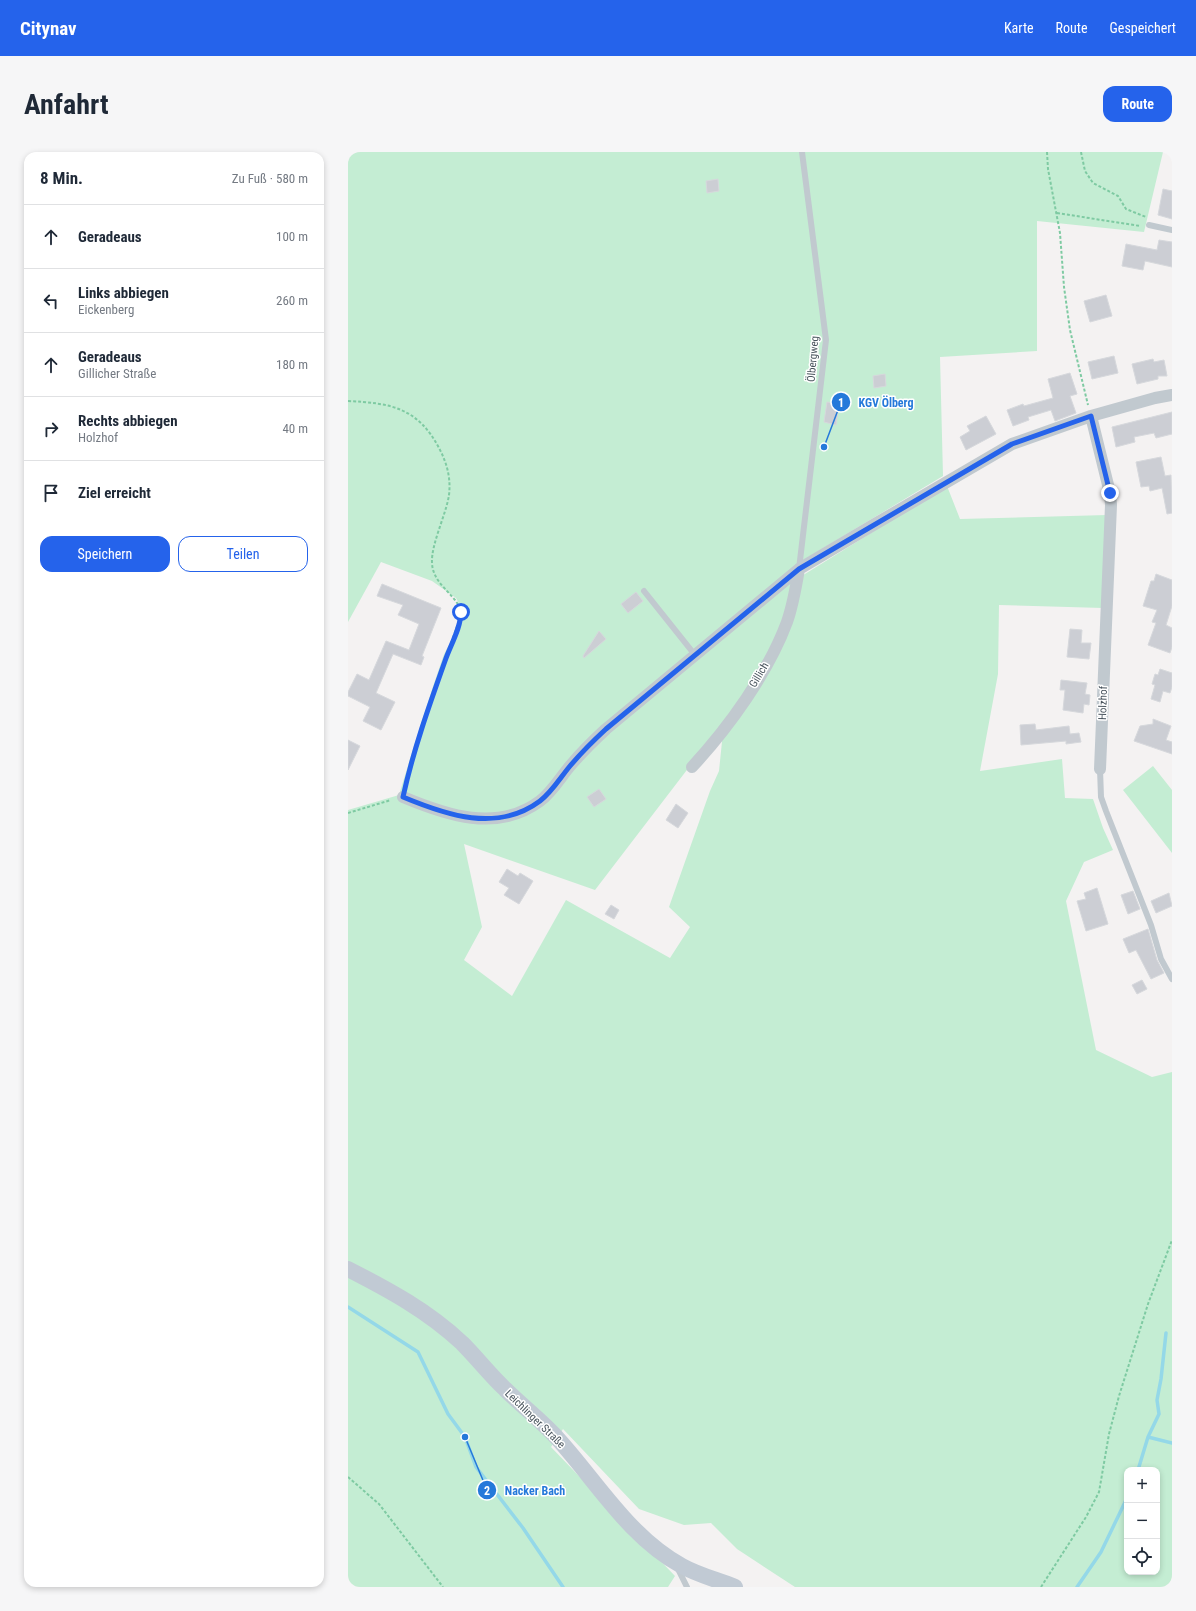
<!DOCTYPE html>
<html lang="de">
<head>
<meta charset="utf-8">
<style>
	body { margin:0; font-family:"Roboto Condensed",sans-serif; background:#f6f6f7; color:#1f2937 }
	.controls { position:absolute; right:12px; bottom:12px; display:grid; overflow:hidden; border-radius:8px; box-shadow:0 2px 6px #0003 }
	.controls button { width:36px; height:36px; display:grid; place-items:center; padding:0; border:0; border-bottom:1px solid #e0e1e3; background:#fff; color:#1f2937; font:20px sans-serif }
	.stop { position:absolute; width:12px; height:12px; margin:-9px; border:3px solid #2563eb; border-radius:50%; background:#fff }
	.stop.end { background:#2563eb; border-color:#fff; box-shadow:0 1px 4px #0008 }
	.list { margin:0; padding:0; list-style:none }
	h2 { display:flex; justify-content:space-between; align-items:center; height:52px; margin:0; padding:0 16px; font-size:17px }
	h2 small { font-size:13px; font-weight:400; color:#747a83 }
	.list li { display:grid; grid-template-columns:26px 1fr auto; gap:12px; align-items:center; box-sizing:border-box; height:64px; padding:0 16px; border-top:1px solid #e0e1e3 }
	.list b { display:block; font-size:15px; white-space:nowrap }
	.list p { margin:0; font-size:13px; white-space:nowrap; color:#747a83 }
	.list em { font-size:13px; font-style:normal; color:#747a83 }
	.actions { display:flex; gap:8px; padding:12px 16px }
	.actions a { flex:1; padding:9px 0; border:1px solid #2563eb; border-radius:12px; text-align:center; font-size:14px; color:#2563eb }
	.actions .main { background:#2563eb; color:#fff }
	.icon { flex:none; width:22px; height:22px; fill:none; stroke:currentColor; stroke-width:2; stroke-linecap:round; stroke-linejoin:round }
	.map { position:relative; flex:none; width:824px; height:1435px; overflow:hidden; border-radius:12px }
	header { display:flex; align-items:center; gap:24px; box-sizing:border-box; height:56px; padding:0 20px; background:#2563eb; color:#fff }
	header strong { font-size:19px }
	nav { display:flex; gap:22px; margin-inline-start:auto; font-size:14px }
	.intro { display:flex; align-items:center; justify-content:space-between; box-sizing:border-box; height:96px; padding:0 24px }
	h1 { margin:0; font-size:28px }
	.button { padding:10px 18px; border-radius:12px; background:#2563eb; color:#fff; font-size:14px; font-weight:700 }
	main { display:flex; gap:24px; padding:0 24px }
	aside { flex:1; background:#fff; border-radius:12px; box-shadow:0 2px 6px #0003 }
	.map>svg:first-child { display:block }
	.green { fill:#c4edd3; fill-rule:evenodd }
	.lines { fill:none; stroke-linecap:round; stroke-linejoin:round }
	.stream { stroke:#94d8e8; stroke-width:3.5 }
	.building { fill:#ccced4; stroke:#d6d8dc }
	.path { stroke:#7ecaa2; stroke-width:2; stroke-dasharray:3 2; stroke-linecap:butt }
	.lane { stroke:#c1c9cf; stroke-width:6 }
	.street { stroke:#c1c9cf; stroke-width:12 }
	.secondary { stroke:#c1cad4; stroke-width:16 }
	.route { stroke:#2563eb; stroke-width:5 }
	.labels { text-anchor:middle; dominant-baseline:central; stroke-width:3; stroke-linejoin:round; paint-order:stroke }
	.street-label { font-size:11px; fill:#4a555e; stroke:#fff }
	.leader { fill:none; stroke:#2579da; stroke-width:1.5 }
	.callout-dot { fill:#2579da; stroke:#fff; stroke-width:1.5 }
	.mark-label { font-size:12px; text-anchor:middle; font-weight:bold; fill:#fff }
	.callout-label { font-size:12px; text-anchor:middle; font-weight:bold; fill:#2579da; stroke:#fff; stroke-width:3; stroke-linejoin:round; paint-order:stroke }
</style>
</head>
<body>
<header>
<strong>Citynav</strong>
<nav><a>Karte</a><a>Route</a><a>Gespeichert</a></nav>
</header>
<div class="intro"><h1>Anfahrt</h1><a class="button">Route</a></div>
<main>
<aside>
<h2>8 Min.<small>Zu Fuß · 580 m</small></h2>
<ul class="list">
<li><svg class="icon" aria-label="ahead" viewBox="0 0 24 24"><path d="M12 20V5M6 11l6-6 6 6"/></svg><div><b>Geradeaus</b></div><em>100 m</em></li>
<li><svg class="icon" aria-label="left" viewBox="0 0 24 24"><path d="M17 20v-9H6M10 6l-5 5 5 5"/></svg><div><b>Links abbiegen</b><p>Eickenberg</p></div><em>260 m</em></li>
<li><svg class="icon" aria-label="ahead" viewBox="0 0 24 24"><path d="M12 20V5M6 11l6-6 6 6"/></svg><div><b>Geradeaus</b><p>Gillicher Straße</p></div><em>180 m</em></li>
<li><svg class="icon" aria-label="right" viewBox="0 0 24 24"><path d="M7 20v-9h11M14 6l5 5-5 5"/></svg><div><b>Rechts abbiegen</b><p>Holzhof</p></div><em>40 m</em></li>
<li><svg class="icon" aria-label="arrive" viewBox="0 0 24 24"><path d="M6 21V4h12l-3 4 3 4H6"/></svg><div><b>Ziel erreicht</b></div></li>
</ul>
<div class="actions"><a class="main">Speichern</a><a>Teilen</a></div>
</aside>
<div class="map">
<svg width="824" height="1435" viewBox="0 0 824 1435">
	<rect width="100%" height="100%" fill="#f4f2f2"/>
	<path class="green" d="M0 0H815L796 80 689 69V199L592 205 595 324 452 410 444 430 599 334 612 367 759 363 755 456 651 453 650 522 632 619 714 607 717 646 745 647 755 676 765 698 736 710 718 749 748 898 804 925 824 920V1435H447L389 1397 363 1371 336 1373 291 1357 215 1277 203 1295 327 1424 320 1435H0V658L51 643C65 597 79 551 95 505 101 490 112 478 116 461L108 446 84 429 33 410 0 470ZM375 580 371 619 362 639 321 755 342 775 322 806 218 748 164 844 116 808 134 775 116 692 247 738 345 610ZM779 1318H809V1420H779Z
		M805 614 824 638V701L775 638Z"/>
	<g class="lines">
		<path class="stream" d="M0 1155 70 1200 100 1262 117 1285 128 1315 175 1376 215 1435
			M800 1285 811 1262 809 1248 813 1227 818 1181
			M790 1318 800 1285 824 1291
			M729 1435 753 1400 779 1346"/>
	</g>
	<path class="building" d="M370 27 371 39 359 41 358 29Z
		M815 37 824 39V67L810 63Z
		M811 88 824 90V115L797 109 795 118 774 114 778 92 809 98Z
		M758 143 764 164 742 170 736 149Z
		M766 204 770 221 744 227 740 210Z
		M805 207 806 210 816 208 819 224H810V227L789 232 784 212Z
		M722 221 729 242 722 244 728 261 707 269 703 258 680 265 681 268 665 274 659 258 675 252 676 254 705 246 700 227Z
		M537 222 538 234 526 236 525 224Z
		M479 250 491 252 488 273 476 270Z
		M824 260V282L808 286 806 281 786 285 787 290 768 295 764 275Z
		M638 264 648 282 618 298 612 285 622 279 619 274Z
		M813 305 817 324 823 323 824 361 819 362 814 336 802 339 801 334 793 335 788 310Z
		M808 422 824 428V454L818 473 824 476V495L822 501 800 493 808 471 804 470 809 458 795 454 803 429H806Z
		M34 432 93 456 74 504 76 505 73 513 45 502 28 541 47 550 33 578 15 569 22 555 0 544V540L9 522 21 528 38 489 61 498 71 472 50 463 55 453 29 444Z
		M288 440 295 449 280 461 273 452Z
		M722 477 734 478 733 491H743L741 507 719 505Z
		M251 479 258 487 236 506 235 504Z
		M812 517 824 521V535L822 541 815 539 812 550 803 547 807 533 804 532 807 522 810 523Z
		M713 528 739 531 737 542 742 543 741 553 736 552 735 561 715 558 717 538H712Z
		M805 567 823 574 818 588 824 590V602L786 589 792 574 805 572Z
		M687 572 688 578 721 574 722 582 731 581 733 590 718 592V589L673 593 672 573Z
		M0 588 12 594 0 618Z
		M251 637 258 647 246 655 239 645Z
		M328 652 340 661 330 676 318 668Z
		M159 717 170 724 172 721 185 729 171 752 156 743 161 736 151 730Z
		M749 736 760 772 738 779 729 749 738 747 736 741Z
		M785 739 792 757 780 762 773 743Z
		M821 741 824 754 808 761 803 749Z
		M263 753 271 758 266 767 257 762Z
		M800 777 809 808 816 821 803 827 788 798 781 801 775 787Z
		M794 828 799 837 789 842 784 833Z"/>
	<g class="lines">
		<path class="path" d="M699 0 700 17 712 81 716 135 722 178 740 253
			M733 0 737 19 745 31 770 44 778 57 798 65
			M709 61 792 74
			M0 249C43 251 70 256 91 296 99 311 103 326 101 343 98 363 83 392 84 411 85 435 113 444 113 463L87 537 57 633
			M0 661 43 648
			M0 1325 31 1352 95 1435
			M693 1435 738 1365 751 1340 761 1282 771 1244 800 1152 824 1088"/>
		<path class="lane" d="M801 73 824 78
			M451 417 478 188 454 0
			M296 439 347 503
			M752 617 753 645 758 659 803 773 813 807 824 827
			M329 1415 339 1435"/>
		<path class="street" d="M743 264 762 341 763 353 752 617
			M344 615C381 575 420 521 439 470 445 453 448 435 451 417
			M55 645C98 663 149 681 192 649 204 640 212 626 222 614 233 601 245 589 258 577L451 417 527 372 664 292 743 264 807 246 824 243"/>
		<path class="secondary" d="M0 1117C41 1138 80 1159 114 1191 129 1206 142 1223 157 1237 174 1254 194 1269 210 1287 249 1330 281 1385 334 1414 350 1423 370 1428 387 1435"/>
	</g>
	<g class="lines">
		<path class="route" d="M113 460C113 476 102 494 97 509 81 554 65 599 55 645 98 663 149 681 192 649 204 640 212 626 222 614 233 601 245 589 258 577L451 417 664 292 743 264 762 341"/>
	</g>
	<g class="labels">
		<g class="street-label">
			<text transform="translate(465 207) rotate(-85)">Ölbergweg</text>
			<text transform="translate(411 523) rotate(-59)">Gillich</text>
			<text transform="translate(755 551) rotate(-88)">Holzhof</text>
			<text transform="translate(187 1267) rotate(44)">Leichlinger Straße</text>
		</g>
	</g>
	<path class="leader" d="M476 295L493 250M117 1285L139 1338"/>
	<g class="callout-dot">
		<circle cx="476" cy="295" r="4"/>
		<circle cx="117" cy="1285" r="4"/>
		<circle cx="493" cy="250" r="10"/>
		<circle cx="139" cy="1338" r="10"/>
	</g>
	<g class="mark-label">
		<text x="493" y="255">1</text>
		<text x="139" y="1343">2</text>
	</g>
	<g class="callout-label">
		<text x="538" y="255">KGV Ölberg</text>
		<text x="187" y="1343">Nacker Bach</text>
	</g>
</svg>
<div class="controls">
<button>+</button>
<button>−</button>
<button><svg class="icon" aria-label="locate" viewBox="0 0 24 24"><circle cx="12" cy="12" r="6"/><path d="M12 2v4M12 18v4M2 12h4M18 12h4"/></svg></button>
</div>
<div class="stop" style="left:113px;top:460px"></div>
<div class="stop end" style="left:762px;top:341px"></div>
</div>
</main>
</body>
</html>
